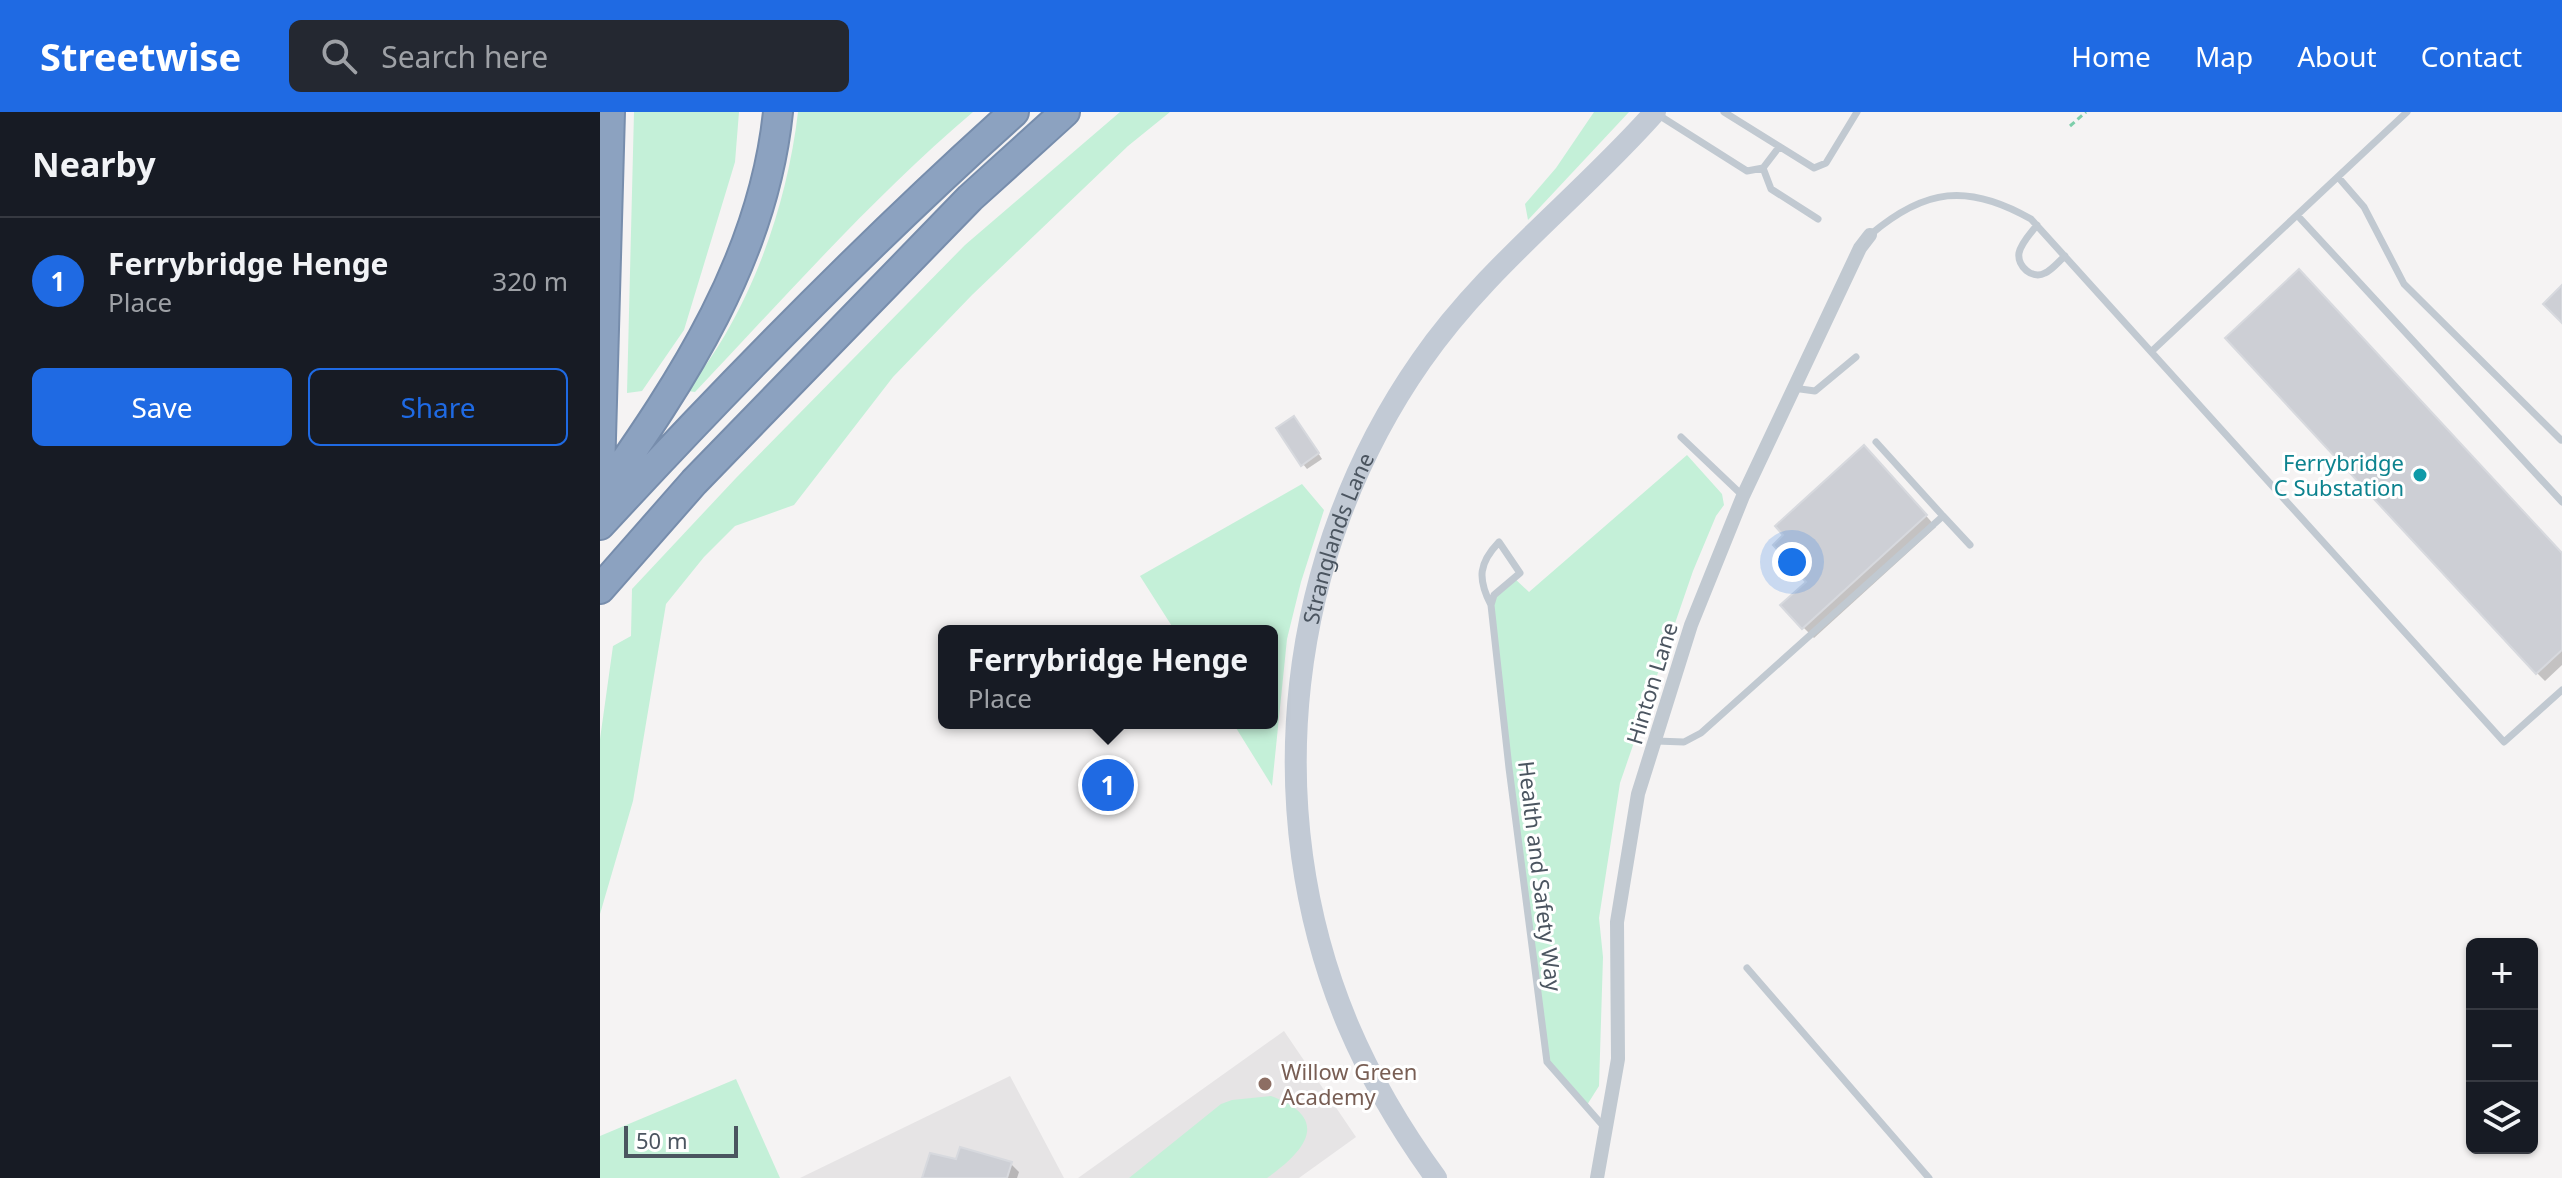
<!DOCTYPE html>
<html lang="en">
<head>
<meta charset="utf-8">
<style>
	body { margin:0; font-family:"Noto Sans",sans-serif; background:#242831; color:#f1f3f6 }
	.controls { position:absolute; right:24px; bottom:24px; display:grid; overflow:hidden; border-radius:12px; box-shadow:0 2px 6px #0004 }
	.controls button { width:72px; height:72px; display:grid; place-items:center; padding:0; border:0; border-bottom:2px solid #363941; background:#171b24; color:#f1f3f6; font:40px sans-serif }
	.scale { position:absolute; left:24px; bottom:20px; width:114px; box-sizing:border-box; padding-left:8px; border:4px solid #4b5560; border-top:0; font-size:22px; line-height:28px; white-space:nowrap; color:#4b5560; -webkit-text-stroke:6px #fff; paint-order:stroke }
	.you { position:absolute; left:1192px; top:450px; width:28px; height:28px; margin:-20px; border:6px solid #fff; border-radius:50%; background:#1a73e8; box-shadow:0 0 0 12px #1a73e833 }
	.badge { display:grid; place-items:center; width:52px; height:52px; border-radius:50%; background:#1f6ae3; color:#fff; font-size:26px; font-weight:700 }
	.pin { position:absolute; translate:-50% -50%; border:4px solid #fff; box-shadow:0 2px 8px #0006 }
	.popup { position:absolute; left:338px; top:513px; width:340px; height:104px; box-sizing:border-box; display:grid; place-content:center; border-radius:12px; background:#171b24; filter:drop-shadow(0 2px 6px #0005); font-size:26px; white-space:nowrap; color:#9ea1a6 }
	.popup b { font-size:30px; color:#f1f3f6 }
	.popup::after { content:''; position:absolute; left:50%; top:100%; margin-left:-16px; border:16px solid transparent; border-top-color:#171b24 }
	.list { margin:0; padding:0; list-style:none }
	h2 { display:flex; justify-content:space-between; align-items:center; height:104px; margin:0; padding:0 32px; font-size:34px }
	h2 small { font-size:26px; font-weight:400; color:#9ea1a6 }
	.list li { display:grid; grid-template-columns:52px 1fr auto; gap:24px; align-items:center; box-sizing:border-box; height:128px; padding:0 32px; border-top:2px solid #363941 }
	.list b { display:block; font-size:30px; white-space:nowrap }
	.list p { margin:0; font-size:26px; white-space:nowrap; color:#9ea1a6 }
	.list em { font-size:26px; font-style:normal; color:#9ea1a6 }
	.actions { display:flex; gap:16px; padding:24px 32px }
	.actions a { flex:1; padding:18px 0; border:2px solid #1f6ae3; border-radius:12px; text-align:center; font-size:28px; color:#1f6ae3 }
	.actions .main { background:#1f6ae3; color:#fff }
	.icon { flex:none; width:44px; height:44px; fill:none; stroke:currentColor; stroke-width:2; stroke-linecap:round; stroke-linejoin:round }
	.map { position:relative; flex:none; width:1962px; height:1066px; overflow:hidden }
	header { display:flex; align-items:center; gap:48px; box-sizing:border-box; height:112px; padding:0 40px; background:#1f6ae3; color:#fff }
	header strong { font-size:38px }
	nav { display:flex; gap:44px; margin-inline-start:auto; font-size:28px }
	.search { width:560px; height:72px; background:#242831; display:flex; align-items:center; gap:20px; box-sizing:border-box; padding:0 28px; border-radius:12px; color:#9ea1a6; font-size:30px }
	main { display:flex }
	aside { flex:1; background:#171b24 }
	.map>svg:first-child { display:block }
	.education { fill:#e6e4e5 }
	.green { fill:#c4f0d8 }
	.shadow { fill:#0003 }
	.building { fill:#cdcfd5; stroke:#d7d9de; stroke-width:2 }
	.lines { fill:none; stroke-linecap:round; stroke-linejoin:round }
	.highway-casing { stroke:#778dac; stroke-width:32 }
	.path { stroke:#7cceaa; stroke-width:3; stroke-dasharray:6 4; stroke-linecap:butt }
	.lane { stroke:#c1c9d1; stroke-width:7 }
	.street { stroke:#c1c9d1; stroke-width:14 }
	.secondary { stroke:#c2cad5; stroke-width:22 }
	.highway { stroke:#8ca2c0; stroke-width:28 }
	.culture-dot { fill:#0f9aa8; stroke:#fff; stroke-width:3 }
	.education-dot { fill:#8d6e63; stroke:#fff; stroke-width:3 }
	.labels { text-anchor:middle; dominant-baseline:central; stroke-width:6; stroke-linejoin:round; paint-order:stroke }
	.culture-label { font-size:22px; fill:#0d838f; stroke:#fff; text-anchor:end }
	.street-label { font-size:22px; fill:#4b5560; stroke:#fff }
	.education-label { font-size:22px; fill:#785e54; stroke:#fff; text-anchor:start }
</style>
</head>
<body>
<header>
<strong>Streetwise</strong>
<div class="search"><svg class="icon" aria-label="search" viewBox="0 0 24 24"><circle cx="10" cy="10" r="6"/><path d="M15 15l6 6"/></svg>Search here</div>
<nav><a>Home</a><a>Map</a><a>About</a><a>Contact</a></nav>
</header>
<main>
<aside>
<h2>Nearby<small></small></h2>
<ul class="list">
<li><span class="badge">1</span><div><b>Ferrybridge Henge</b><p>Place</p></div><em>320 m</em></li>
</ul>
<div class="actions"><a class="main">Save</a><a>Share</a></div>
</aside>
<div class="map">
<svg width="1962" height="1066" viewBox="0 0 1962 1066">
	<rect width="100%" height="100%" fill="#f5f3f3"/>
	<path class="education" d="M684 919 756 1025 699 1066H478Z
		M410 964 464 1066H200Z"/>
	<path class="green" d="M34 0H139L135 50 84 218 42 279 27 281Z
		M198 0H373C273 85 185 185 95 280L88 279C100 261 114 242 125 223 164 156 189 77 198 0Z
		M520 0H570L528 34 372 183 293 265 194 393 135 414 104 445 66 492 33 689 0 802V627L13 534 31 524 32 477 136 366 365 133Z
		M994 0H1029L928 108 925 92 956 56Z
		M1087 343 1122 382 1124 393 1116 404 1093 459 1020 671 999 806 1003 845 999 974 987 993 947 950 891 493 900 477 914 466 929 480Z
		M702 372 724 398 701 470 687 527 672 674 633 611H672V519H575L540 464Z
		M136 967 180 1066H0V1024Z
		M671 984C731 1006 707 1038 667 1066H529L621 992 632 988Z"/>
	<path class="shadow" d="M699 312 722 347 707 357 703 352Z
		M1275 346 1336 415 1214 526 1203 515 1208 470Z
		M1962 443V553L1945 569 1937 561Z
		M357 1049 411 1052 419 1060 417 1066H324Z"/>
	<path class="building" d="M1699 157 1962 441V538L1936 562 1625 226Z
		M1962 173V211L1943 192Z
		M694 304 719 341 701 354 676 316Z
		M1264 333 1327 403 1202 517 1180 493 1206 470 1173 433 1183 423 1175 414Z
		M360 1035 412 1050 407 1066H322L330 1041 356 1047Z"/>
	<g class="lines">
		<g class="highway-casing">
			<path id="highway" d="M0 362 10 0
				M0 385C83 268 163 146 178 0
				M0 413C132 270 269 130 414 0
				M0 477 94 370 370 86 465 0"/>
		</g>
		<path class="path" d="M1470 14 1486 0"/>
		<path class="lane" d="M1124 0 1214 56 1226 51 1257 0
			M1057 2 1147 59 1163 56 1179 35
			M1163 56 1171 77 1218 107
			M1738 65 1764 95 1804 172 1961 328
			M1697 103 1962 390
			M1437 113C1431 121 1421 131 1419 141 1417 154 1432 168 1445 161 1452 158 1459 149 1465 144
			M1270 123C1325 76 1368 71 1431 107L1904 630 1962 578
			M1552 239 1807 0
			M1193 276 1215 279 1256 245
			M1081 325 1143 384
			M1343 404 1370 433
			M891 493 894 483 920 461 899 430C879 451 877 466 891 493L909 656 947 950 1005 1016
			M1056 629 1084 630 1101 621 1343 404 1276 330
			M1147 856 1329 1066"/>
		<path class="street" d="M997 1066 1018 947 1017 810 1038 682 1091 513 1143 384 1260 136 1270 123"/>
		<path class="secondary" id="s1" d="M836 1066C801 1018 771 967 748 913 657 696 687 441 821 249 886 155 980 85 1055 0"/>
		<use href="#highway" class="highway"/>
	</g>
	<circle class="culture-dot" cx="1820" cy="363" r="8"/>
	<circle class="education-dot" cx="665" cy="972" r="8"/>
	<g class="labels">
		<g class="culture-label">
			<text x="1804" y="350">Ferrybridge<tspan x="1804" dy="25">C Substation</tspan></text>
		</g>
		<g class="street-label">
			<text stroke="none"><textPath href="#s1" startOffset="676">Stranglands Lane</textPath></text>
			<text transform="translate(1051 571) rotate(-73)">Hinton Lane</text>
			<text transform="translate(941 764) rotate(83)">Health and Safety Way</text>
		</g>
		<g class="education-label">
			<text x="681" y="959">Willow Green<tspan x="681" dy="25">Academy</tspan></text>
		</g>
	</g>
</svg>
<div class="controls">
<button>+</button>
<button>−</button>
<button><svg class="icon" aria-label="layers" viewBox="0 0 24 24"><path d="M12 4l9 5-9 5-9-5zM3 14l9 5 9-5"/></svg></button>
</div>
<div class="scale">50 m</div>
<div class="you"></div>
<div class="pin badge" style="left:508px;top:673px">1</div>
<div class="popup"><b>Ferrybridge Henge</b>Place</div>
</div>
</main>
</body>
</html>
